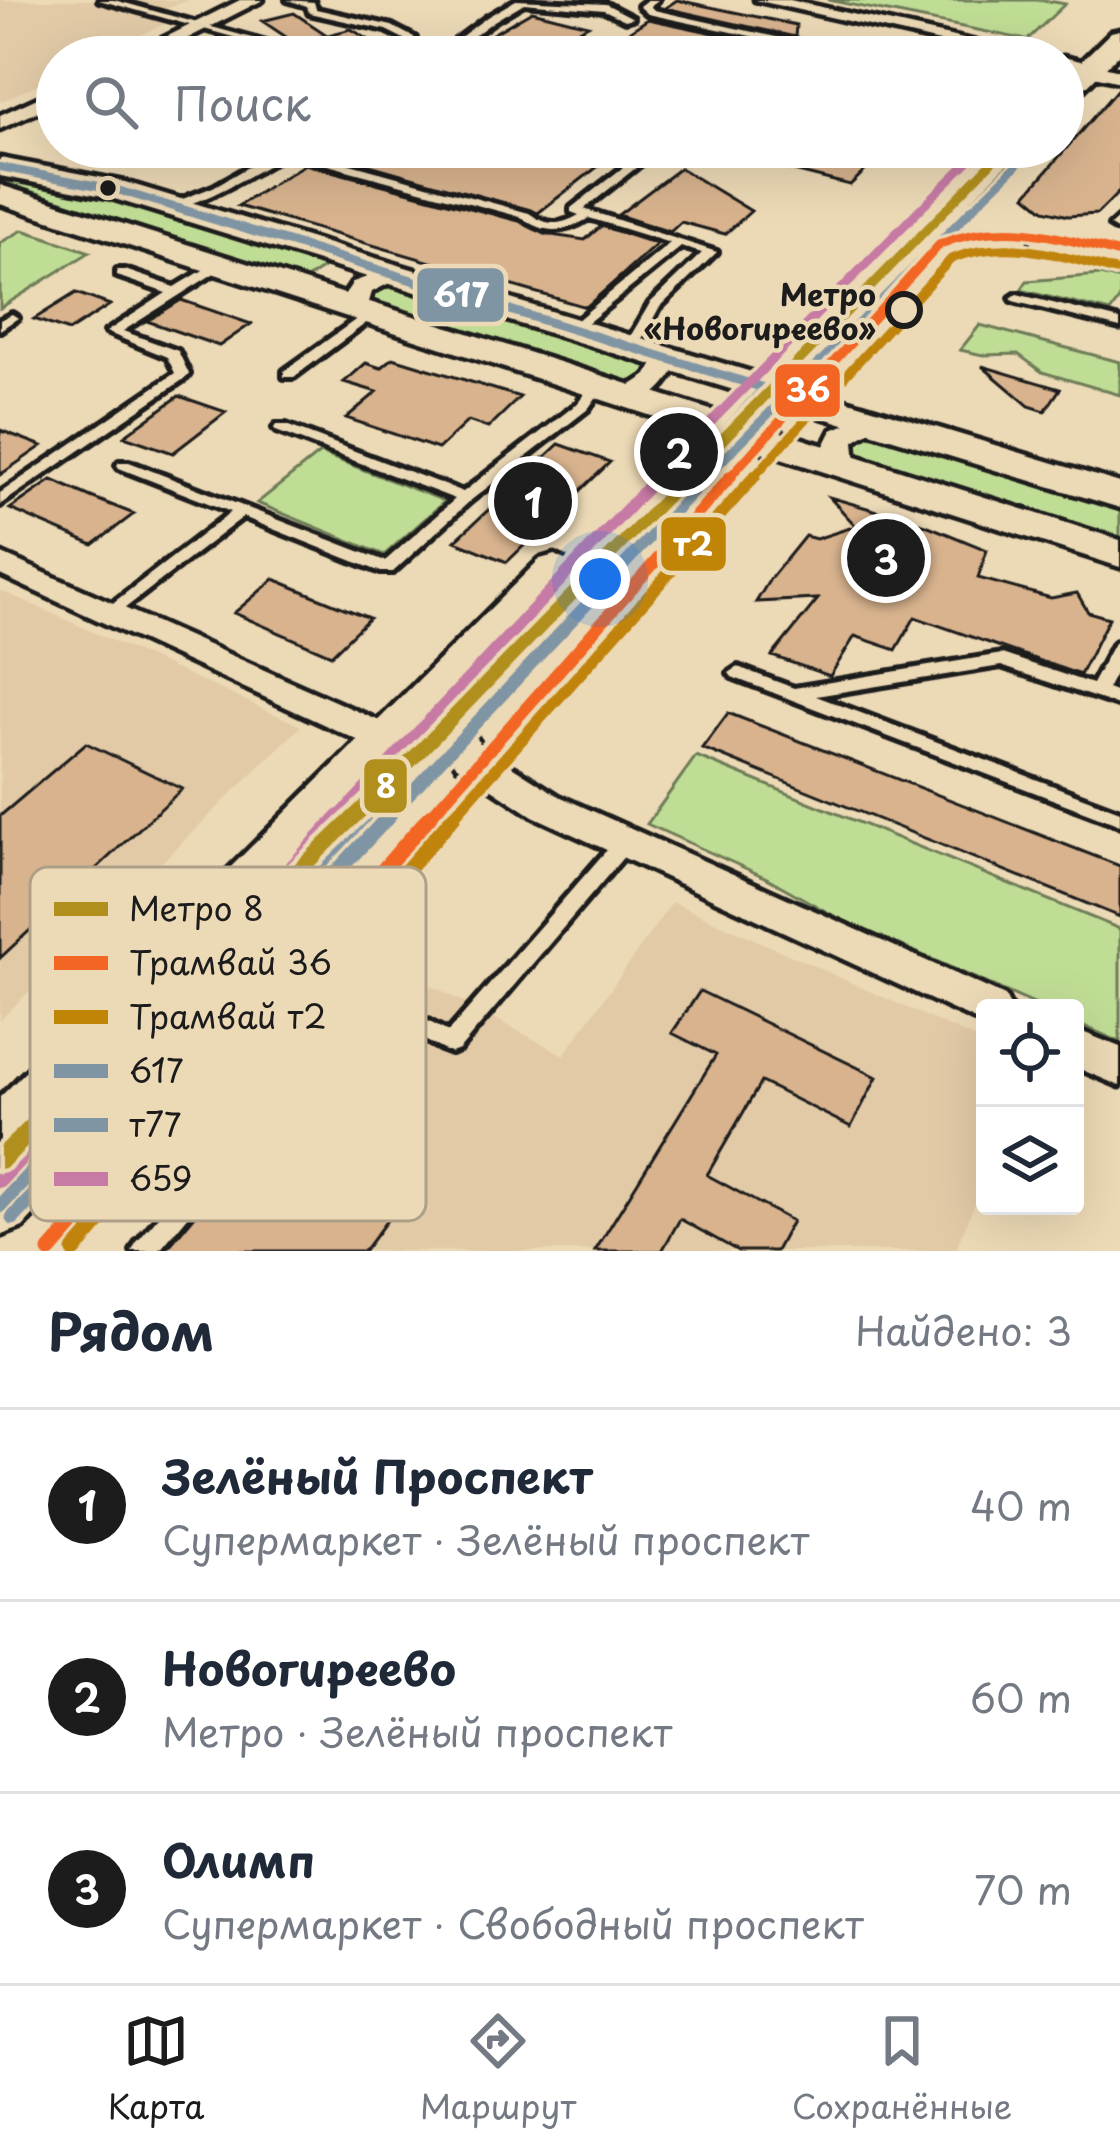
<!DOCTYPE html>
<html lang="ru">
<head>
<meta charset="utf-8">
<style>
	body { margin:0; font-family:"Playpen Sans",sans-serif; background:#f2f2f3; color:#1f2937 }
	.controls { position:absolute; right:36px; bottom:36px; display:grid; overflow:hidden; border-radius:12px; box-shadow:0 12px 48px #0002 }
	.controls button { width:108px; height:108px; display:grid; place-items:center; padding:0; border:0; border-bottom:3px solid #e0e1e3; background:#fff; color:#1f2937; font:60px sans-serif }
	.you { position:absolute; left:600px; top:579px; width:42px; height:42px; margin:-30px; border:9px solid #fff; border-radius:50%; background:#1a73e8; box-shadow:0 0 0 18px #1a73e833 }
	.badge { display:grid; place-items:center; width:78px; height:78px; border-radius:50%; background:#1c1c1c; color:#fff; font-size:39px; font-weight:700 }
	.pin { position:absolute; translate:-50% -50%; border:6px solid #fff; box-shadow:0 3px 12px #0006 }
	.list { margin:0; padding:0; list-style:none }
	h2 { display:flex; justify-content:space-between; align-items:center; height:156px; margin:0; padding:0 48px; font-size:51px }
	h2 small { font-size:39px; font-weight:400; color:#747a83 }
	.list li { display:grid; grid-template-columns:78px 1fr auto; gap:36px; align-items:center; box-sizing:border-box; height:192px; padding:0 48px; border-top:3px solid #e0e1e3 }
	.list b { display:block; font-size:45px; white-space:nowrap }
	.list p { margin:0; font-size:39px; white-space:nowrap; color:#747a83 }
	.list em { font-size:39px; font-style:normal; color:#747a83 }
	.icon { flex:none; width:66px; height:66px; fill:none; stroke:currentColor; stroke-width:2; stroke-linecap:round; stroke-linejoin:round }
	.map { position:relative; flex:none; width:1120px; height:1251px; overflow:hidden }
	.search { position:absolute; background:#fff; box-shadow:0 12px 48px #0002; left:36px; right:36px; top:36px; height:132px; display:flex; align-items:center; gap:30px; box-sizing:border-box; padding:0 42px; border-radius:66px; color:#747a83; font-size:45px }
	.sheet { height:732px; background:#fff }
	nav { display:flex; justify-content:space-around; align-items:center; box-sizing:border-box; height:168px; border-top:3px solid #e0e1e3; background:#fff; font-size:33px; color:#747a83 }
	nav a { display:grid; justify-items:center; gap:6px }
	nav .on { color:#1c1c1c }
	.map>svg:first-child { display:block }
	.built { fill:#e2caa7 }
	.green { fill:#c0dd95; stroke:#6e7c58; stroke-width:3 }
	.building { fill:#d8b38e; stroke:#1c1c1c; stroke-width:3 }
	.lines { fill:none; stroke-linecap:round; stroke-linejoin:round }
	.service-casing { stroke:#1c1c1c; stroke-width:10 }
	.minor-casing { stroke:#1c1c1c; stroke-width:9 }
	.secondary-casing { stroke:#1c1c1c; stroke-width:9 }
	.service { fill:#ecd9b6; fill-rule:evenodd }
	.minor { fill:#ecd9b6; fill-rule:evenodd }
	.secondary { fill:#ecd9b6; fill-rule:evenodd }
	.bus-1-far3-casing { stroke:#ecd9b6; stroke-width:14 }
	.bus-1-far2-casing { stroke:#ecd9b6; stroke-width:16 }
	.bus-1-far1-casing { stroke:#ecd9b6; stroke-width:21 }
	.bus-1-casing { stroke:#ecd9b6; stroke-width:24 }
	.bus-2-far3-casing { stroke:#ecd9b6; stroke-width:14 }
	.bus-2-far2-casing { stroke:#ecd9b6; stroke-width:16 }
	.bus-2-far1-casing { stroke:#ecd9b6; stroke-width:21 }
	.bus-2-casing { stroke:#ecd9b6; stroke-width:24 }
	.bus-3-far3-casing { stroke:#ecd9b6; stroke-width:14 }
	.bus-3-far2-casing { stroke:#ecd9b6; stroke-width:16 }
	.bus-3-far1-casing { stroke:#ecd9b6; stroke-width:21 }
	.bus-3-casing { stroke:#ecd9b6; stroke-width:24 }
	.bus-1-far3 { stroke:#8095a4; stroke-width:8 }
	.bus-1-far2 { stroke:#8095a4; stroke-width:9 }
	.bus-1-far1 { stroke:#8095a4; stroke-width:12 }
	.bus-1 { stroke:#8095a4; stroke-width:15 }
	.bus-2-far3 { stroke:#8095a4; stroke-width:8 }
	.bus-2-far2 { stroke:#8095a4; stroke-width:9 }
	.bus-2-far1 { stroke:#8095a4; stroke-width:12 }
	.bus-2 { stroke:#8095a4; stroke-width:15 }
	.bus-3-far3 { stroke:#c67aa4; stroke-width:8 }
	.bus-3-far2 { stroke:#c67aa4; stroke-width:9 }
	.bus-3-far1 { stroke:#c67aa4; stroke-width:12 }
	.bus-3 { stroke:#c67aa4; stroke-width:15 }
	.tram-1-far2-casing { stroke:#ecd9b6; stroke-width:16 }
	.tram-1-far1-casing { stroke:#ecd9b6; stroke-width:21 }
	.tram-1-casing { stroke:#ecd9b6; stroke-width:24 }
	.tram-2-far2-casing { stroke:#ecd9b6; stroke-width:16 }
	.tram-2-far1-casing { stroke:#ecd9b6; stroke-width:21 }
	.tram-2-casing { stroke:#ecd9b6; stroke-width:24 }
	.tram-1-far2 { stroke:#f26522; stroke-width:9 }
	.tram-1-far1 { stroke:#f26522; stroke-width:12 }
	.tram-1 { stroke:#f26522; stroke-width:15 }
	.tram-2-far2 { stroke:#c08407; stroke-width:9 }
	.tram-2-far1 { stroke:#c08407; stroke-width:12 }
	.tram-2 { stroke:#c08407; stroke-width:15 }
	.metro-1-casing { stroke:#ecd9b6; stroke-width:9 }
	.metro-1 { fill:#b08f1c; fill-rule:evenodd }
	.bus-dot { fill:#1c1c1c; stroke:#ecd9b6; stroke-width:4.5 }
	.stop-dot { fill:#ecd9b6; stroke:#1c1c1c; stroke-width:6 }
	.labels { text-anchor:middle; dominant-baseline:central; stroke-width:9; stroke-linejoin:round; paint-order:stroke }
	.far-stop-label { font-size:30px; font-weight:bold; fill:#1c1c1c; stroke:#ecd9b6; text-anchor:end }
	.key { fill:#ecd9b6; stroke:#aea088; stroke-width:3 }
	.key-label { font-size:33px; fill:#1c1c1c }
	.line-badge { stroke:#ecd9b6; stroke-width:4.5 }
	.badge-label { font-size:33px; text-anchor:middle; font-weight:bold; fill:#fff }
</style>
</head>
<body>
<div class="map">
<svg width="1120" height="1251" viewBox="0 0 1120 1251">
	<rect width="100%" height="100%" fill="#ecd9b6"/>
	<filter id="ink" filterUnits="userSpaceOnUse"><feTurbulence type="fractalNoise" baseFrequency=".00833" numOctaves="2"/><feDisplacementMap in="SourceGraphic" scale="24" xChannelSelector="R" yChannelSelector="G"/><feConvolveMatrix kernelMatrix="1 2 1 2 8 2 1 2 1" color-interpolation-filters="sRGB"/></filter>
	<g filter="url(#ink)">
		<path class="built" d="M0 0H189L145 17 166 23 96 57H57V75L0 102Z
			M0 590 301 726 0 1020Z
			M672 902 985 1043V1179L955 1251H150L389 963 564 1055Z"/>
		<path class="green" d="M828 0H1043L1065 4 1027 40Z
			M0 176 75 190 331 263 305 280 0 181Z
			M23 230 90 252 0 308V243Z
			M1100 275 1120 280V298L1110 312 1021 290 1027 281Z
			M388 281 657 366 637 386 365 298Z
			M980 325 1120 362V395L1042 372 1018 354 983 355 960 350Z
			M868 431 1120 510V540L850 453Z
			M320 453 445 501 384 555 257 503Z
			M696 756 1120 929V1042L1075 1022V1008H1043L836 917 767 878 647 824Z"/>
		<path class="building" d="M677 0 796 25 795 37 665 8Z
			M532 11 588 25 531 57H453Z
			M294 13 327 35 295 43 262 21Z
			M648 19 793 50V57H686L615 41Z
			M351 29 386 50 382 57H351L320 37Z
			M1120 86V191L1097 214 1068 216 1044 210 1026 195Z
			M362 147H623L538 213 345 158Z
			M731 147H890L850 185 730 155Z
			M305 164 519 221 545 234 585 240 601 226 657 244 586 307 238 206Z
			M680 168 751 211 725 234 681 222 670 232 618 215Z
			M76 293 110 305 69 331 34 319Z
			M181 300 251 324 219 346 147 321Z
			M393 358 452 376 520 397 488 428 468 421 438 449 346 418 377 392 344 382 366 363 381 368Z
			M982 366 1060 389 1045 411 1029 406Z
			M179 396 226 412 173 453 124 436Z
			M0 430 42 446 0 475Z
			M559 444 610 462 507 562 455 541Z
			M52 480 91 497 134 514 93 545 10 509Z
			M829 497 926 525 987 550 978 578 1051 598 1077 593 1088 612 1109 618 1080 675 915 617 896 650 855 636 830 676 772 656 818 599 756 602 770 579 805 536 816 539 856 526Z
			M274 579 322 599 369 618 331 655 234 613Z
			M728 713 1120 866V917L702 748Z
			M86 743 182 789 0 958V816Z
			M700 991 877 1077 851 1127 761 1082 707 1175 792 1221 776 1251H738L680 1219 662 1251H595L716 1055 672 1033Z
			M263 1134 356 1182 382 1147 423 1172 364 1251H165Z"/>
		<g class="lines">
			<g class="service-casing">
				<path id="service" d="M99 0H114L321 57H305Z
					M287 0 314 2 316 9 392 26 415 38 397 57H386L404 39 386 30 309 13 307 6Z
					M516 0 606 4 633 18 625 20 604 10 524 3 494 21 445 57H434L487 17Z
					M647 0H658L650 6 654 10 857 55 848 57 648 14 639 6Z
					M283 147H296L295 149 529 213C547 226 560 226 579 215L571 212V208L649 147H657V151L584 209 717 252 659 308 636 350 631 351 624 347 650 303 702 253 681 247 575 333 569 329 570 326 670 243 589 218C565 233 544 235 521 217L287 154C262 168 190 214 165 206L213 187Z
					M1120 217V232L1110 226Z
					M220 260 226 264 224 267 123 331 178 351 189 374 187 377 0 505V493L175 373 167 357 106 332 166 293 117 276V270H125L175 287Z
					M1017 294 1120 320V328L1013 301 1011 298Z
					M372 308 377 309V315L294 377H284V371Z
					M12 314 18 318 0 330V320Z
					M598 381 605 385 588 409 470 501 393 572H381L243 517 115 616H103L101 612 231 512 119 468 117 465 119 462H129L385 561 455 499 276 431 274 428 276 425H286L463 492 578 403 593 382Z
					M1120 641V664L1107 689 1120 694V706L1001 666 816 696 1120 811V825L732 677 729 673 738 667 794 688 1002 654 1092 684 1114 643Z
					M625 835 632 837 635 842 632 847 459 1050 451 1053 443 1050 390 1021 294 1129 286 1132 261 1129 159 1251H132L136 1243 248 1111 256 1108 281 1111 381 1003 388 1000 395 1003 448 1032 618 837Z"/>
			</g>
			<g class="minor-casing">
				<path id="minor" d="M240 0H263L151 57H126Z
					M755 0H790L1043 57H1006Z
					M1063 57 1120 70V82L1063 69Z
					M57 89V103L0 129V115Z
					M1043 234 1120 254V268L1035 246 1031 241Z
					M395 267 407 274 372 292 366 312H348L343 297 353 282Z
					M668 350 681 358C670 382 651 408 620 401L616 395 647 375 659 352Z
					M873 413 887 421 854 441 856 464 851 470H831L823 448 832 430Z
					M0 553 418 738 423 747 418 756 405 760 392 756 0 575Z
					M450 715 463 718 483 748 559 796 1005 996 1011 1008H985V1024L975 1020 533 816 457 766 432 727 437 718Z
					M1075 1029 1120 1047V1086L1075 1067Z"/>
			</g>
			<g class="secondary-casing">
				<path id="secondary" d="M1120 30V53L1073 100 1063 102V79L1111 32Z
					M992 147H1024L790 383 1120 483V508L772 402 753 423 1120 540V567L734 443 23 1227 0 1236V1097L540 559 555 555 574 565 701 432 0 204V185L720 413 740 392 108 197 0 176V158L125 182 758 374Z"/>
			</g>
			<use href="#service" class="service"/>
			<use href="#minor" class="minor"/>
			<use href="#secondary" class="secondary"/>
			<g class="bus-1-far3-casing">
				<path id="bus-1-far3" d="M0 167 114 189 187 211"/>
			</g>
			<g class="bus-1-far2-casing">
				<path id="bus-1-far2" d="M177 208 764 388 679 479"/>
			</g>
			<g class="bus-1-far1-casing">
				<path id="bus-1-far1" d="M361 819 682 476"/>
			</g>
			<g class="bus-1-casing">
				<path id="bus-1" d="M0 1206 364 816"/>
			</g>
			<g class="bus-2-far3-casing">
				<path id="bus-2-far3" d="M970 211 1022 160"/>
			</g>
			<g class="bus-2-far2-casing">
				<path id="bus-2-far2" d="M704 479 973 208"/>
			</g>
			<g class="bus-2-far1-casing">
				<path id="bus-2-far1" d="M386 819 707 476"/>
			</g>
			<g class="bus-2-casing">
				<path id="bus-2" d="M13 1218 389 816"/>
			</g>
			<g class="bus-3-far3-casing">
				<path id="bus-3-far3" d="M918 211 983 147"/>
			</g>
			<g class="bus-3-far2-casing">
				<path id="bus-3-far2" d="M655 479 921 208"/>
			</g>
			<g class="bus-3-far1-casing">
				<path id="bus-3-far1" d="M337 819 658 476"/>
			</g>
			<g class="bus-3-casing">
				<path id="bus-3" d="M0 1180 340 816"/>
			</g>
			<use href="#bus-1-far3" class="bus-1-far3"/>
			<use href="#bus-1-far2" class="bus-1-far2"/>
			<use href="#bus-1-far1" class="bus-1-far1"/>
			<use href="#bus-1" class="bus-1"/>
			<use href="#bus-2-far3" class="bus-2-far3"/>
			<use href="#bus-2-far2" class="bus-2-far2"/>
			<use href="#bus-2-far1" class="bus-2-far1"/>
			<use href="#bus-2" class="bus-2"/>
			<use href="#bus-3-far3" class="bus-3-far3"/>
			<use href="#bus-3-far2" class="bus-3-far2"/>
			<use href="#bus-3-far1" class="bus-3-far1"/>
			<use href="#bus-3" class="bus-3"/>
			<g class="tram-1-far2-casing">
				<path id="tram-1-far2" d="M728 479 940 244C1002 219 1058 236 1120 254"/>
			</g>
			<g class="tram-1-far1-casing">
				<path id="tram-1-far1" d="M428 819 731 476"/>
			</g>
			<g class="tram-1-casing">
				<path id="tram-1" d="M50 1251 430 816"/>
			</g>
			<g class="tram-2-far2-casing">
				<path id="tram-2-far2" d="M752 479 951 259C1007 237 1059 255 1115 271"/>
			</g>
			<g class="tram-2-far1-casing">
				<path id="tram-2-far1" d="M451 819 755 476"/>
			</g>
			<g class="tram-2-casing">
				<path id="tram-2" d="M74 1251 454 816"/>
			</g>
			<use href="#tram-1-far2" class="tram-1-far2"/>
			<use href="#tram-1-far1" class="tram-1-far1"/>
			<use href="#tram-1" class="tram-1"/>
			<use href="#tram-2-far2" class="tram-2-far2"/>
			<use href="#tram-2-far1" class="tram-2-far1"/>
			<use href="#tram-2" class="tram-2"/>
			<g class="metro-1-casing">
				<path id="metro-1" d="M1001 147H1012L397 785 7 1167 0 1169V1146L385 777Z"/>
			</g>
			<use href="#metro-1" class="metro-1"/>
		</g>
	</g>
	<circle class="bus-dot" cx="108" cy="188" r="10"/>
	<circle class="stop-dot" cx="904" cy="310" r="16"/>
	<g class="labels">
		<g class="far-stop-label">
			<text x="876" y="293">Метро<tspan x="876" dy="34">«Новогиреево»</tspan></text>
		</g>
	</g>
	<rect x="30" y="867" width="396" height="354" rx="18" class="key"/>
	<rect x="54" y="902" width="54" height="14" fill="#b08f1c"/>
	<rect x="54" y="956" width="54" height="14" fill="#f26522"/>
	<rect x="54" y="1010" width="54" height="14" fill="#c08407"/>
	<rect x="54" y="1064" width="54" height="14" fill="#8095a4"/>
	<rect x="54" y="1118" width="54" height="14" fill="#8095a4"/>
	<rect x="54" y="1172" width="54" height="14" fill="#c67aa4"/>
	<g class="key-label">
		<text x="129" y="921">Метро 8</text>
		<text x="129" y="975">Трамвай 36</text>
		<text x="129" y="1029">Трамвай т2</text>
		<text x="129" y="1083">617</text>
		<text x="129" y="1137">т77</text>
		<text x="129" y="1191">659</text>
	</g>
	<g class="line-badge">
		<rect x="415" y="266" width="91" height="58" rx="12" fill="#8095a4"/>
		<rect x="773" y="362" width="69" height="57" rx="12" fill="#f26522"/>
		<rect x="659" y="515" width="69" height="58" rx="12" fill="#c08407"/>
		<rect x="362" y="757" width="47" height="58" rx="12" fill="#b08f1c"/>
	</g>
	<g class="badge-label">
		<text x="461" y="307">617</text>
		<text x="808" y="402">36</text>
		<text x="693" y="556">т2</text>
		<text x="386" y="798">8</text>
	</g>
</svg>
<div class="controls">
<button><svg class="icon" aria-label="locate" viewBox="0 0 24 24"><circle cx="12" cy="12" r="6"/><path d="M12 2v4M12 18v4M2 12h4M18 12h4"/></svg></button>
<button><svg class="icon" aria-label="layers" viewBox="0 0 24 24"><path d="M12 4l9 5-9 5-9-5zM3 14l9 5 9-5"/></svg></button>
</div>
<div class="you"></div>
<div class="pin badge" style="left:533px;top:501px">1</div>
<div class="pin badge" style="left:679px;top:452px">2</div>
<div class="pin badge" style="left:886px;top:558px">3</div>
<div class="search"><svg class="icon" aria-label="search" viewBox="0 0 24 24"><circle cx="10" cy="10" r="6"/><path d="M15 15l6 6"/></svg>Поиск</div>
</div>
<section class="sheet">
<h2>Рядом<small>Найдено: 3</small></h2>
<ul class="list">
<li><span class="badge">1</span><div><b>Зелёный Проспект</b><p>Супермаркет · Зелёный проспект</p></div><em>40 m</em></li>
<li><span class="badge">2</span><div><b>Новогиреево</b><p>Метро · Зелёный проспект</p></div><em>60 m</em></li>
<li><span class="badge">3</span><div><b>Олимп</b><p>Супермаркет · Свободный проспект</p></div><em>70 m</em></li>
</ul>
</section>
<nav>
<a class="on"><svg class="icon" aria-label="map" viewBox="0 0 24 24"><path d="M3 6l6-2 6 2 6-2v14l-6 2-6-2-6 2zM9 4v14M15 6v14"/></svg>Карта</a>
<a><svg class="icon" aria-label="directions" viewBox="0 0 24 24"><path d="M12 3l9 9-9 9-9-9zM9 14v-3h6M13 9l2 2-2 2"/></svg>Маршрут</a>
<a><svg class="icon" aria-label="saved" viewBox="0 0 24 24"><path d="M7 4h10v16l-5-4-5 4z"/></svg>Сохранённые</a>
</nav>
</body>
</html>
